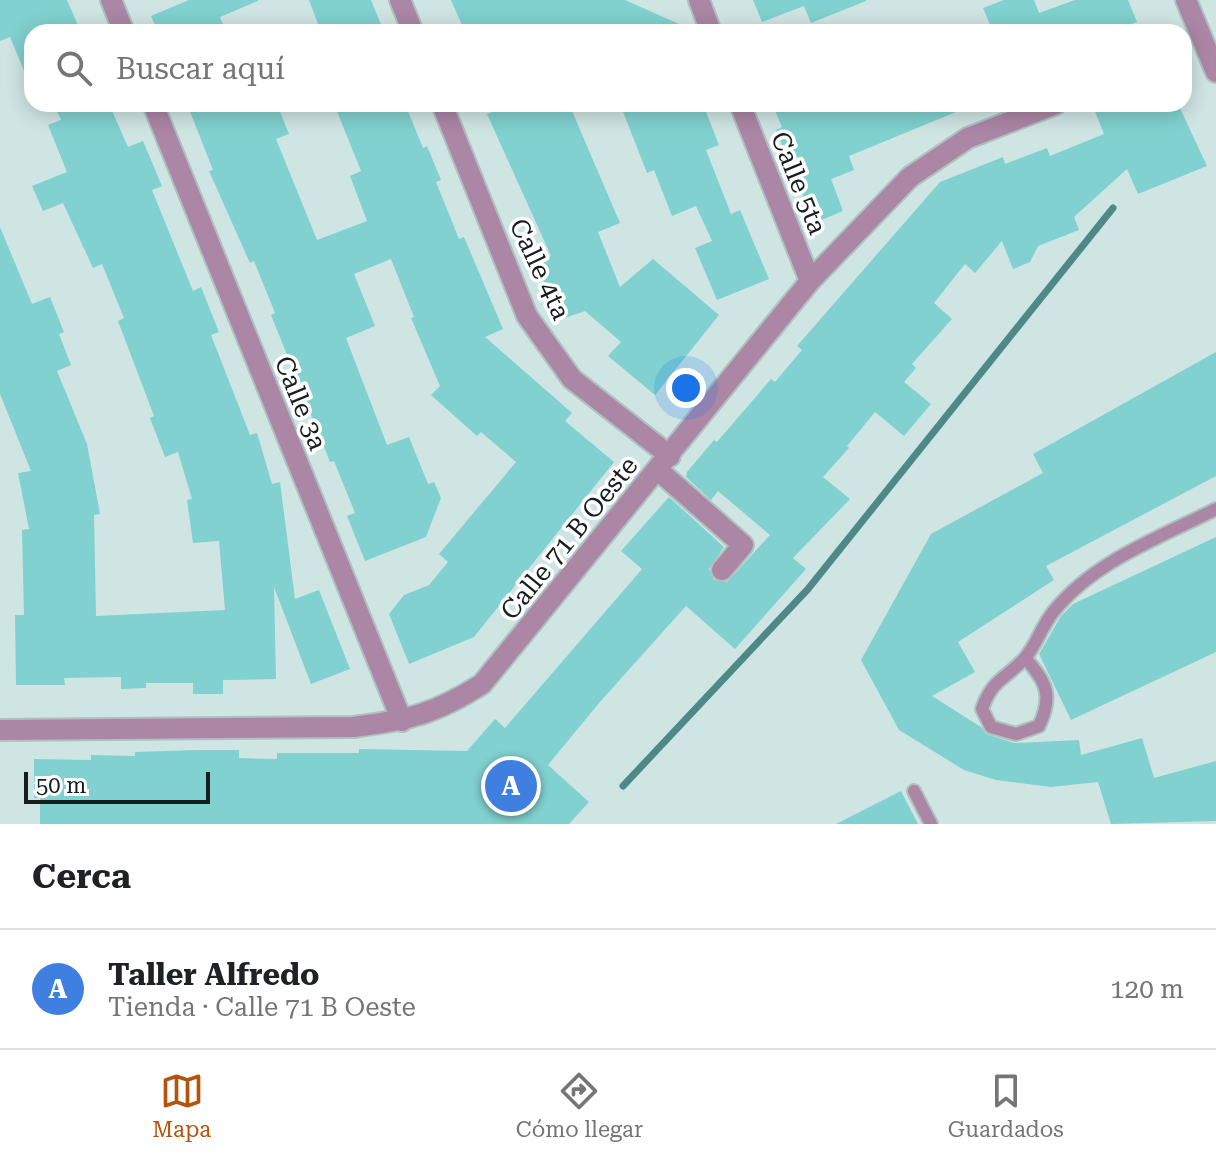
<!DOCTYPE html>
<html lang="es">
<head>
<meta charset="utf-8">
<style>
	body { margin:0; font-family:"Roboto Serif",serif; background:#f6f6f6; color:#202124 }
	.scale { position:absolute; left:24px; bottom:20px; width:186px; box-sizing:border-box; padding-left:8px; border:4px solid #151d1d; border-top:0; font-size:22px; line-height:28px; white-space:nowrap; color:#151d1d; -webkit-text-stroke:6px #fff; paint-order:stroke }
	.you { position:absolute; left:686px; top:388px; width:28px; height:28px; margin:-20px; border:6px solid #fff; border-radius:50%; background:#1a73e8; box-shadow:0 0 0 12px #1a73e833 }
	.badge { display:grid; place-items:center; width:52px; height:52px; border-radius:50%; background:#b45309; color:#fff; font-size:26px; font-weight:700 }
	.pin { position:absolute; translate:-50% -50%; border:4px solid #fff; box-shadow:0 2px 8px #0006 }
	.list { margin:0; padding:0; list-style:none }
	h2 { display:flex; justify-content:space-between; align-items:center; height:104px; margin:0; padding:0 32px; font-size:34px }
	h2 small { font-size:26px; font-weight:400; color:#757577 }
	.list li { display:grid; grid-template-columns:52px 1fr auto; gap:24px; align-items:center; box-sizing:border-box; height:120px; padding:0 32px; border-top:2px solid #e0e0e0 }
	.list b { display:block; font-size:30px; white-space:nowrap }
	.list p { margin:0; font-size:26px; white-space:nowrap; color:#757577 }
	.list em { font-size:26px; font-style:normal; color:#757577 }
	.icon { flex:none; width:44px; height:44px; fill:none; stroke:currentColor; stroke-width:2; stroke-linecap:round; stroke-linejoin:round }
	.map { position:relative; flex:none; width:1216px; height:824px; overflow:hidden }
	.search { position:absolute; background:#fff; box-shadow:0 4px 20px #0003; left:24px; right:24px; top:24px; height:88px; display:flex; align-items:center; gap:20px; box-sizing:border-box; padding:0 28px; border-radius:24px; color:#757577; font-size:30px }
	.sheet { height:224px; background:#fff }
	nav { display:flex; justify-content:space-around; align-items:center; box-sizing:border-box; height:112px; border-top:2px solid #e0e0e0; background:#fff; font-size:22px; color:#757577 }
	nav a { display:grid; justify-items:center; gap:4px }
	nav .on { color:#b45309 }
	.map>svg:first-child { display:block }
	.lines { fill:none; stroke-linecap:round; stroke-linejoin:round }
	.stream { stroke:#4e8987; stroke-width:7 }
	.building { fill:#80d1cf }
	.service-casing { stroke:#aec1c0; stroke-width:16 }
	.minor-casing { stroke:#aec1c0; stroke-width:24 }
	.service { stroke:#ac86a5; stroke-width:12 }
	.minor { stroke:#ac86a5; stroke-width:20 }
	.labels { text-anchor:middle; dominant-baseline:central; stroke-width:7; stroke-linejoin:round; paint-order:stroke }
	.street-label { font-size:26px; fill:#151d1d; stroke:#fff }
</style>
</head>
<body>
<div class="map">
<svg width="1216" height="824" viewBox="0 0 1216 824">
	<rect width="100%" height="100%" fill="#cfe5e4"/>
	<g class="lines">
		<path class="stream" d="M623 786 808 589 1113 208"/>
	</g>
	<path class="building" d="M0 0H67L81 32H32V90L10 37 0 41Z
		M189 0H258V1L220 17 226 32H158L151 16Z
		M309 0H371L384 32H321Z
		M451 0H625L697 32H465Z
		M753 0H866V1L811 23 804 6 762 22Z
		M1004 0H1034L1039 13 1075 0H1128L1137 22 1110 32H993L983 8Z
		M54 104H109L128 147 143 141 162 186 152 190 171 237 193 291 201 287 219 332 211 335 250 435 257 433 272 484 280 482 295 599 319 590 350 669 311 684 274 587 276 679 223 680V694H193V683H146V688L121 689V677L64 678 65 685H16L15 615H24L22 530 29 529 18 473 31 471 0 394V227L32 304 50 297 64 332 59 334 71 365 57 371 87 444 100 514 94 515 96 616 225 610 219 541 193 543 187 500 192 499 178 452 165 457 150 418 154 416 118 321 124 318 102 264 93 268 63 203 43 211 32 186 67 172 48 125 61 120Z
		M187 104H277L289 134 276 139 317 240 367 221 350 176 361 171 334 104H405L423 148 427 146 441 180 436 182 459 239 464 237 503 329 485 337 572 413 565 421 614 462 474 637 409 664 389 614 404 595 429 585 448 562 439 554 516 462 481 432 477 436 431 395 440 386 411 318 414 317 391 259 354 274 375 326 346 338 387 445 409 437 428 484 434 482 441 498 426 537 365 561 347 516 355 513 334 461 330 462 271 315 275 313 254 261 250 263 209 171 213 170Z
		M513 104H569L620 223 598 232 620 287 653 259 719 315 655 395 608 356 621 342 585 311 559 320 536 262 551 256 487 114Z
		M620 104H703L719 145 706 150 731 214 740 210 769 279 717 300 695 248 712 241 696 206 672 216 654 170 647 173Z
		M772 104H973V105L849 156 854 170 831 179 843 211 814 223 776 130 782 127Z
		M1092 104H1178L1207 166 1138 194 1127 169 1074 217 1079 230 1038 246 1030 262 1013 269 1002 241 975 273 965 264 934 303 952 319 912 364 916 368 904 382 931 404 904 436 875 412 847 446 849 448 823 477 850 499 793 558 806 569 735 649 686 606 599 703 548 765 589 802 569 824H40V798H34V759L91 760V755L135 756V752L198 750H239V758L277 759V753H359V749L467 751 495 719 505 728 642 569 621 551 669 497 724 547 709 569 714 580 727 582 770 535 718 491 711 500 686 477 687 472 714 440 717 442 771 379 775 382 802 350 797 346 940 182 1003 157 1005 164 1047 148 1050 156 1104 134Z
		M1216 352V476L1046 566 1054 580 958 642 975 672 932 696 981 727 986 734 1014 743 1079 740 1081 755 1142 738 1154 778 1216 761V821L1111 824 1098 782 1051 787 996 780 964 770 899 730 861 660 931 534 1043 473 1033 454Z
		M1216 537V652L1071 720 1039 654 1061 616 1073 604Z
		M901 791 918 824H836Z"/>
	<g class="lines">
		<g class="service-casing">
			<path id="service" d="M1025 658C1047 682 1053 696 1039 726L1016 734 991 727 982 709C992 679 1006 679 1025 658 1037 644 1042 625 1054 611 1094 561 1161 537 1216 509
				M914 791 931 824"/>
		</g>
		<g class="minor-casing">
			<path id="minor" d="M111 0 124 32
				M400 0 413 32
				M699 0 711 32
				M1186 0 1216 72
				M153 104 402 721
				M442 104 527 316 572 379 670 456
				M740 104 810 281
				M658 470 743 545 722 570
				M0 730 353 727C409 720 435 714 482 684L810 281 910 177 968 138 1056 104"/>
		</g>
		<use href="#service" class="service"/>
		<use href="#minor" class="minor"/>
	</g>
	<g class="labels">
		<g class="street-label">
			<text transform="translate(799 183) rotate(68)">Calle 5ta</text>
			<text transform="translate(540 269) rotate(65)">Calle 4ta</text>
			<text transform="translate(301 403) rotate(68)">Calle 3a</text>
			<text transform="translate(569 538) rotate(-51)">Calle 71 B Oeste</text>
		</g>
	</g>
</svg>
<div class="scale">50 m</div>
<div class="you"></div>
<div class="pin badge" style="left:511px;top:786px;background:#3f7fe0">A</div>
<div class="search"><svg class="icon" aria-label="search" viewBox="0 0 24 24"><circle cx="10" cy="10" r="6"/><path d="M15 15l6 6"/></svg>Buscar aquí</div>
</div>
<section class="sheet">
<h2>Cerca<small></small></h2>
<ul class="list">
<li><span class="badge" style="background:#3f7fe0">A</span><div><b>Taller Alfredo</b><p>Tienda · Calle 71 B Oeste</p></div><em>120 m</em></li>
</ul>
</section>
<nav>
<a class="on"><svg class="icon" aria-label="map" viewBox="0 0 24 24"><path d="M3 6l6-2 6 2 6-2v14l-6 2-6-2-6 2zM9 4v14M15 6v14"/></svg>Mapa</a>
<a><svg class="icon" aria-label="directions" viewBox="0 0 24 24"><path d="M12 3l9 9-9 9-9-9zM9 14v-3h6M13 9l2 2-2 2"/></svg>Cómo llegar</a>
<a><svg class="icon" aria-label="saved" viewBox="0 0 24 24"><path d="M7 4h10v16l-5-4-5 4z"/></svg>Guardados</a>
</nav>
</body>
</html>
